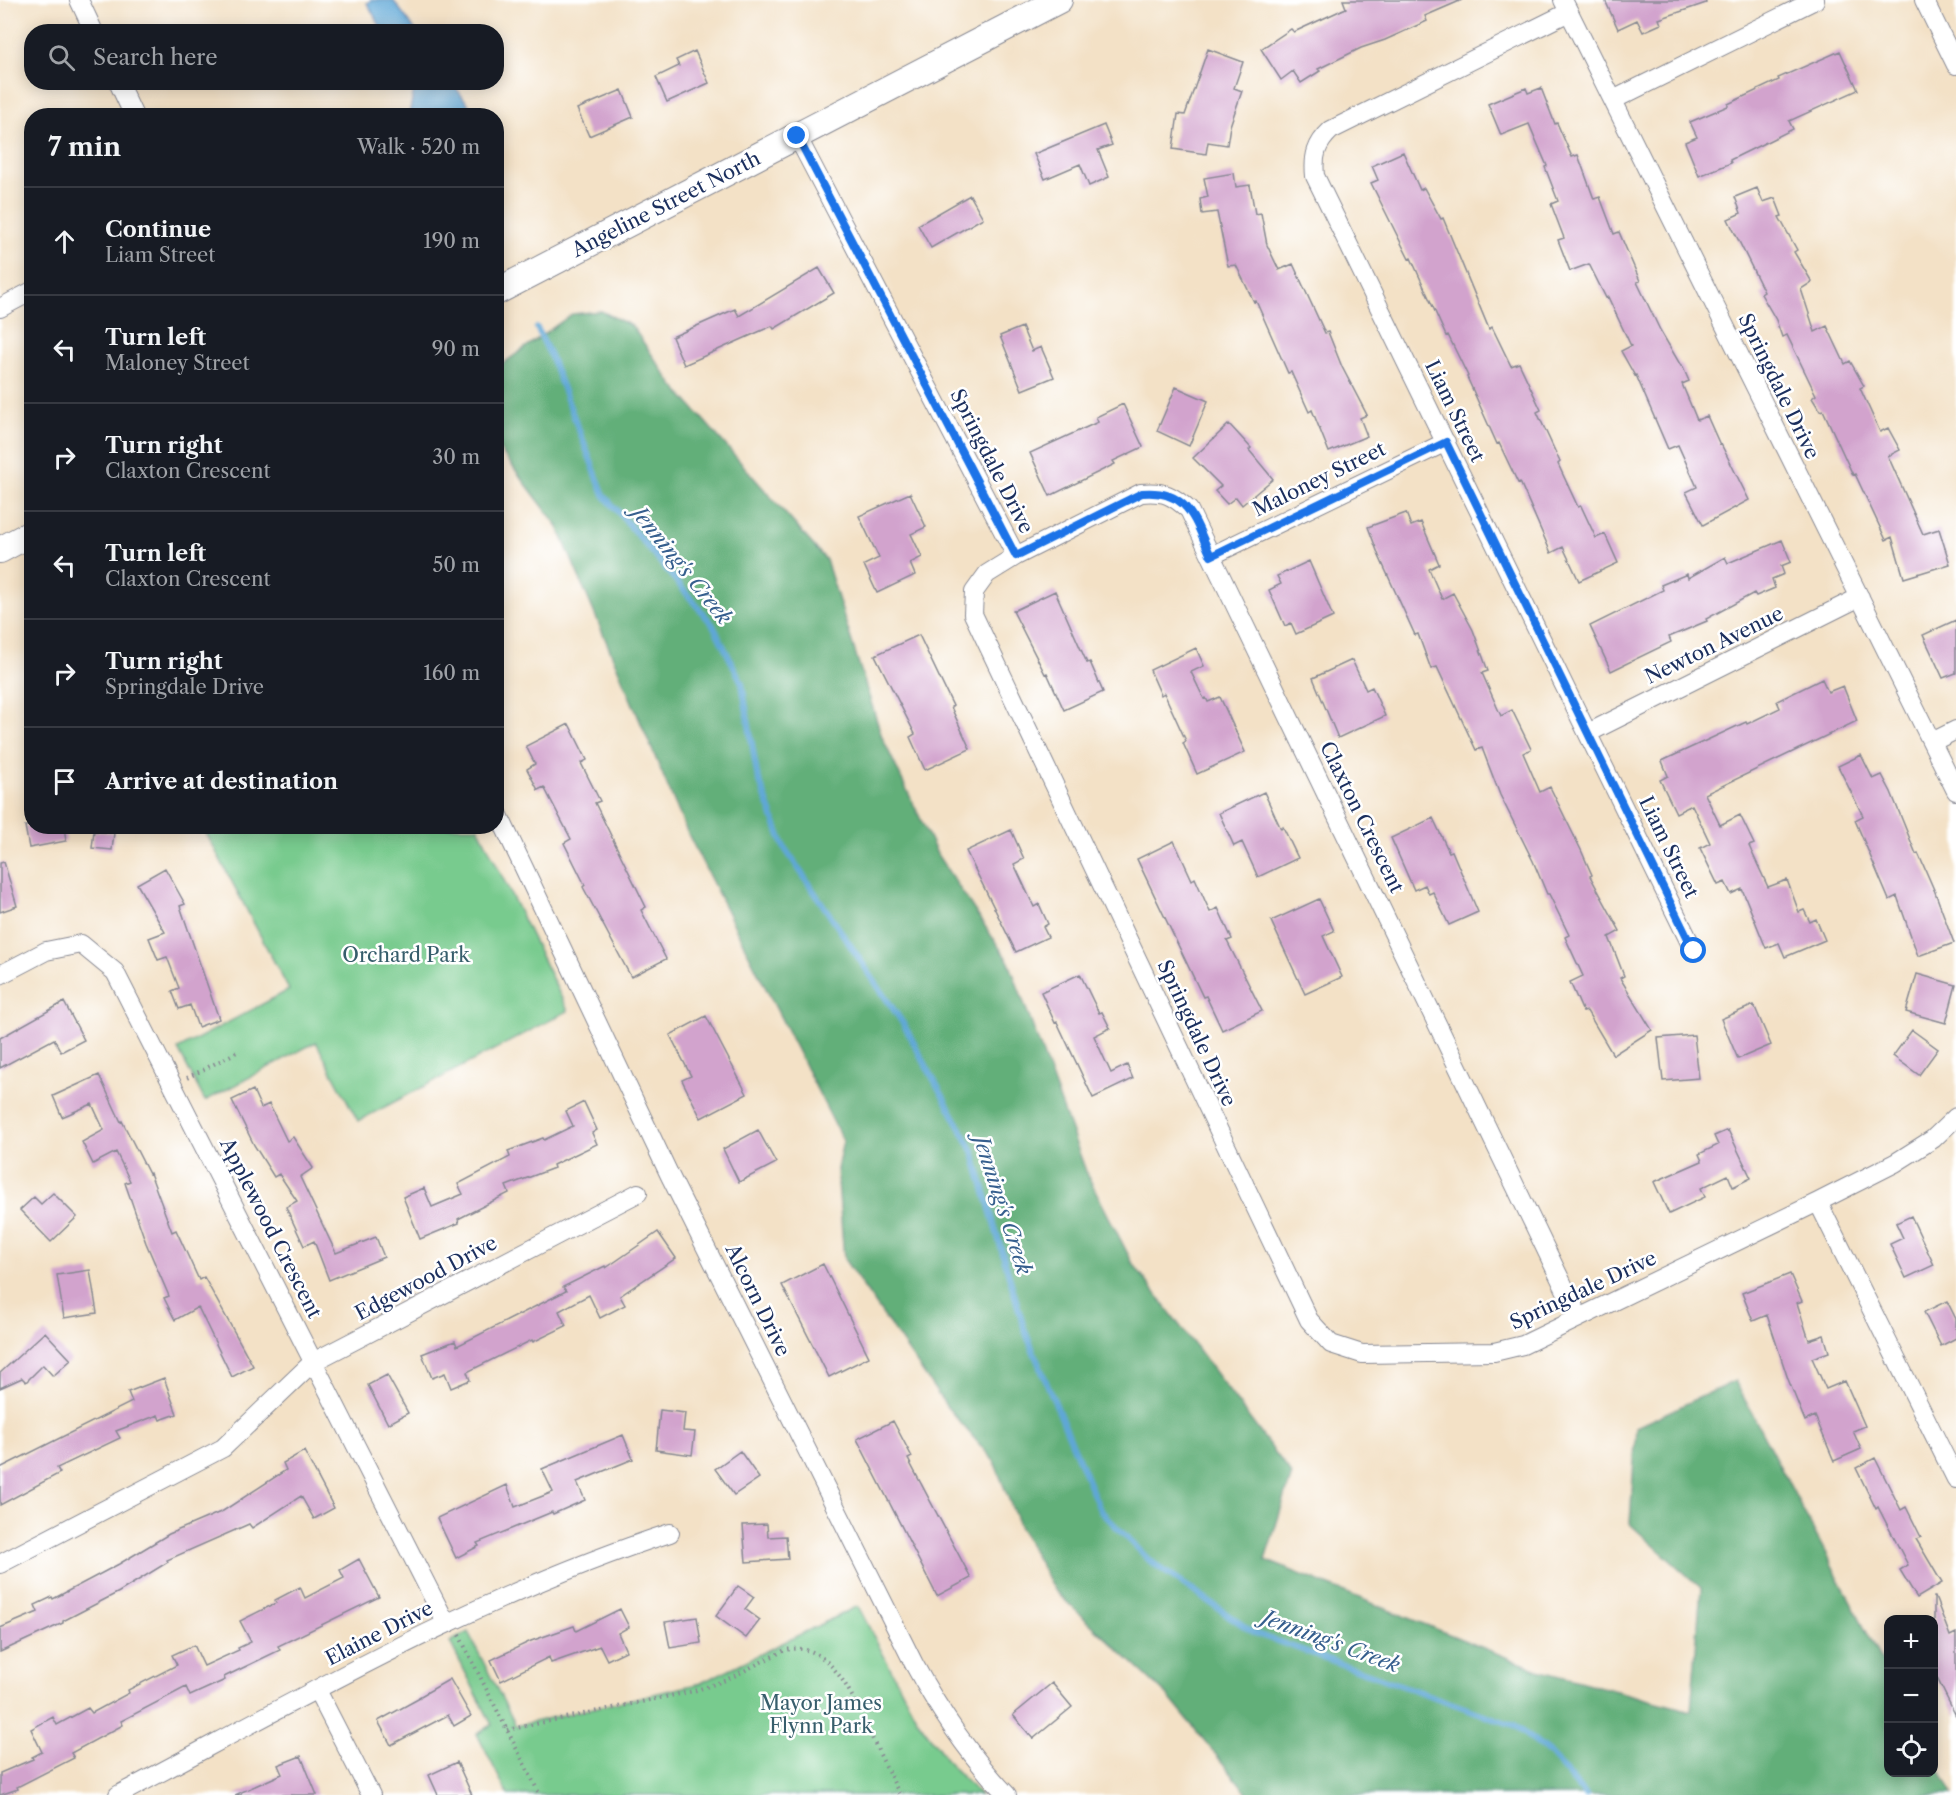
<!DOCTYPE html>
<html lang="en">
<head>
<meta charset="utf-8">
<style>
	body { margin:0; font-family:"Libre Caslon Text",serif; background:#242831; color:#f1f3f6 }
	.controls { position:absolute; right:18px; bottom:18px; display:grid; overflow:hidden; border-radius:12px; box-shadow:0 3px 15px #0003 }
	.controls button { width:54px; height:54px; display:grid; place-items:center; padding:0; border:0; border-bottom:2px solid #363941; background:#171b24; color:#f1f3f6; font:30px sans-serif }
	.stop { position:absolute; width:18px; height:18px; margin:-14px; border:4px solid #1a73e8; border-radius:50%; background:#fff }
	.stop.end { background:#1a73e8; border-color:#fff; box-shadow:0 2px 6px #0008 }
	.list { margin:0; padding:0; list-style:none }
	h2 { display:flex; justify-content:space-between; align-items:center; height:78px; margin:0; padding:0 24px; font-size:26px }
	h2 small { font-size:20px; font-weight:400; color:#9ea1a6 }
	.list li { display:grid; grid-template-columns:39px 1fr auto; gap:18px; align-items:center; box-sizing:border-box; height:108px; padding:0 24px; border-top:2px solid #363941 }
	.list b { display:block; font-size:22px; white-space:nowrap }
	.list p { margin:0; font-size:20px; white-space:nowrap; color:#9ea1a6 }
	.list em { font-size:20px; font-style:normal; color:#9ea1a6 }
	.icon { flex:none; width:33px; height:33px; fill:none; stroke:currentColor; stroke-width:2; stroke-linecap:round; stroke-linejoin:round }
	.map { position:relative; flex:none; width:1956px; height:1795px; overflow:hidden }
	.search { position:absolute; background:#171b24; box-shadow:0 3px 15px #0003; left:24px; top:24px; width:480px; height:66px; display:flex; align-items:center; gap:15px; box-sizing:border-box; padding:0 21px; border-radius:24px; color:#9ea1a6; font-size:22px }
	.panel { position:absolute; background:#171b24; box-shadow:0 3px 15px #0003; left:24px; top:108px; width:480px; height:726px; border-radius:24px }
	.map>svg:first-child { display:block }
	.green { fill:#78cb8e; stroke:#4a7d76; stroke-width:1.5 }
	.forest { fill:#62af79; stroke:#3e6f6c; stroke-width:1.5 }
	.water { fill:#5fa7d6; stroke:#3d6b9a; stroke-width:1.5 }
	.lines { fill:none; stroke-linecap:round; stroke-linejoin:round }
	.stream { stroke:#5fa7d6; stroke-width:6 }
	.building { fill:#d2a3cd }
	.street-casing { stroke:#878892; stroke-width:20 }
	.secondary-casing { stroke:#878892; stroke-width:28 }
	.path { stroke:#878892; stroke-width:4; stroke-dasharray:1.5 4.5; stroke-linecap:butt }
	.street { stroke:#fff; stroke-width:18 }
	.secondary { stroke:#fff; stroke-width:26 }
	.route { stroke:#1a73e8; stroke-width:8 }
	.labels { text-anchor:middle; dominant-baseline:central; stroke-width:5; stroke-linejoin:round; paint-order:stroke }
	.street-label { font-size:20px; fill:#1b2f5e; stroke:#fff }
	.park-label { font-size:20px; fill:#375e6c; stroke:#fff }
	.water-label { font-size:21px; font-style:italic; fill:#365f8e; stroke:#fff }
</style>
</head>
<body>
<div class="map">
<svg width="1956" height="1795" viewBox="0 0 1956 1795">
	<rect width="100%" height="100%" fill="#fff"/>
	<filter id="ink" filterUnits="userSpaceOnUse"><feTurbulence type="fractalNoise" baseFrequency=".0167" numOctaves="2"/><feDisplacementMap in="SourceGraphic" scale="12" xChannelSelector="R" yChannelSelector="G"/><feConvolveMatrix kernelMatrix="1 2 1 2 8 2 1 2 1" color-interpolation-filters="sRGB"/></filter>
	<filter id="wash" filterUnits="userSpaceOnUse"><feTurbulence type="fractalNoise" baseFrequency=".008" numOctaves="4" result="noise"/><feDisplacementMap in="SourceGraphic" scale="24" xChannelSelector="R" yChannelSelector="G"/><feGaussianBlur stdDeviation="1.35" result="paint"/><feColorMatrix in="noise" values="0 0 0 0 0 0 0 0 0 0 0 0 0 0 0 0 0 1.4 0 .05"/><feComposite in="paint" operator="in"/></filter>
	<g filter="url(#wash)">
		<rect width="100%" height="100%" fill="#f3e1c6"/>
		<path class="green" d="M203 827H478L568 1011 358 1121 316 1042 205 1101 178 1049 289 990Z
			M858 1606 917 1719 953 1768 980 1795H508L477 1734 492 1725 450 1642 468 1632 516 1726 701 1683Z"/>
		<path class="forest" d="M601 311 632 326 673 385 826 560 882 737 938 856 1009 962 1087 1174 1132 1262 1292 1475 1265 1560 1538 1670 1691 1711 1701 1588 1630 1524 1636 1427 1735 1381 1888 1672V1772H1934V1757L1953 1795H1249L1167 1695 1054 1590 1020 1528 994 1461 947 1407 844 1259 837 1169 843 1141 687 832 557 525 497 446V368L572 314Z"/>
		<path class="water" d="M371 0H393L416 31H383L367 3Z
			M410 83H452L469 105 467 115H409L414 90Z"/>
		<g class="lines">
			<path class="stream" d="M537 328 550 355 604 495 713 625 742 683 757 774 784 847 904 1025 973 1151 1025 1331 1100 1510 1150 1561 1254 1633 1513 1725 1548 1752 1585 1795"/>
		</g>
		<g id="blocks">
			<path class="building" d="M1343 0H1462L1425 16 1427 21 1385 40 1361 48 1318 69 1320 71 1301 83 1293 71 1281 80 1261 49 1291 29 1294 32 1346 8Z
				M1605 0H1705L1706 3 1659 19 1661 24 1643 32 1637 20 1618 29Z
				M1208 49 1243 62 1234 88 1242 91 1230 126 1227 145 1208 142 1206 154 1173 149 1178 114 1185 115Z
				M695 51 709 83 667 102 656 77 679 66 676 60Z
				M1840 51 1858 90 1789 121 1793 129 1730 160 1731 163 1699 176 1685 142 1697 137 1690 122 1728 106V104L1779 80 1778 78Z
				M1526 88 1528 93 1541 88 1555 124 1557 123 1572 157 1578 155 1594 199 1600 197 1614 234 1619 232 1640 281 1637 282 1660 330 1681 366 1682 365 1689 381 1682 384 1697 420 1707 416 1720 445 1721 444 1749 500 1703 525 1686 492 1697 487 1678 445 1668 449 1636 375 1635 376 1621 351 1631 346 1608 297 1606 298 1589 264 1570 271 1558 240 1564 238 1551 204 1558 201 1545 167 1547 166 1529 124 1501 135 1488 104Z
				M622 90 633 117 589 136 577 109Z
				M1104 125 1112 145 1098 150 1109 177 1089 186 1080 164 1045 179 1034 154Z
				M1403 152 1420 190 1424 188 1441 219 1443 218 1489 329 1492 327 1511 366 1519 363 1541 410 1537 412 1560 462 1558 464 1578 507 1581 506 1596 538 1605 534 1618 563 1579 581 1563 547 1551 553 1520 482 1518 483 1499 443 1497 444 1467 377 1468 376 1448 335 1446 336 1411 258 1409 259 1371 183 1378 180 1372 166Z
				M1234 173 1236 187 1250 185 1255 214 1261 213 1267 245 1279 270 1293 264 1325 333 1328 332 1342 367 1367 415 1360 418 1367 436 1329 452 1312 410 1309 412 1291 372 1288 373 1256 301 1254 302 1236 265 1228 266 1217 212 1202 214 1200 199 1208 197 1204 178Z
				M1757 188 1763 202 1775 198 1782 216 1779 217 1797 250 1794 252 1812 282 1801 289 1815 332 1827 326 1845 364 1850 361 1864 386 1860 388 1880 432 1888 428 1900 450 1888 456 1923 534 1939 529 1950 564 1904 578 1892 537 1886 540 1855 474 1853 475 1823 410 1820 411 1812 398 1816 395 1787 335 1782 337 1776 320 1761 294 1764 292 1728 219 1741 213 1735 197Z
				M970 195 983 218 931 248 918 225Z
				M819 268 834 293 774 329 772 326 684 365 672 337 735 309 739 316Z
				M1022 327 1032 351 1041 347 1054 377 1022 390 1000 336Z
				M1176 387 1208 401 1189 446 1157 431Z
				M1123 404 1143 447 1113 461 1115 464 1050 496 1030 453 1098 422 1096 417Z
				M1229 424 1251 448 1249 450 1273 479 1242 505 1236 497 1227 504 1215 491 1221 486 1193 458Z
				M910 493 926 527 911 534 922 557 910 563 915 575 877 593 864 565 879 558 859 516Z
				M1406 513 1411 526 1421 522 1439 564 1429 569 1442 599 1453 593 1473 630 1488 671 1482 673 1501 716 1512 710 1531 749 1523 753 1540 792 1550 787 1581 850 1592 875 1590 876 1620 931 1609 937 1624 976 1620 978 1652 1030 1613 1055 1587 1011 1583 1012 1570 982 1583 976 1565 937 1569 935 1549 894H1547L1533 861 1500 795 1482 748 1476 750 1437 667 1431 669 1418 634 1415 635 1379 556 1368 527Z
				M1782 540 1791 562 1781 566 1784 574 1772 579 1775 588 1756 596 1754 593 1706 619 1707 621 1669 637 1671 642 1611 671 1590 626 1663 590 1661 585 1687 574 1688 578 1725 557 1728 563Z
				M1309 561 1333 617 1296 634 1291 623 1285 626 1269 590 1281 584 1277 576Z
				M1055 591 1087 663 1090 662 1103 692 1064 710 1047 673 1045 674 1013 611Z
				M1956 620V673L1943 678 1923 635Z
				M919 635 953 706 951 707 970 749 925 770 910 737 915 734 875 655Z
				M1196 648 1204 666 1191 672 1204 699 1206 698 1208 702 1220 697 1245 752 1197 774 1183 743 1186 741 1164 693 1161 695 1150 670Z
				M1352 660 1366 690 1372 687 1385 716 1338 738 1313 678Z
				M1822 679 1828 692 1843 686 1857 721 1705 794 1720 825 1740 815 1754 844 1749 846 1768 887 1787 880 1799 912 1804 910 1810 922 1816 919 1825 940 1785 957 1779 943 1766 948 1742 889 1731 894 1725 882 1718 885 1700 848 1710 843 1692 805 1676 813 1660 780 1668 776 1662 761 1746 722 1747 724 1780 708 1777 701Z
				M569 724 587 760 581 763 600 801 595 803 646 907 641 910 666 959 631 977 583 887 585 885 564 843 571 839 544 787 538 790 527 769 535 764 526 746Z
				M1861 755 1873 779 1882 775 1891 792 1916 854 1918 853 1935 892 1954 943 1918 956 1897 896 1889 900 1855 820 1863 816 1838 766Z
				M1264 792 1281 829 1283 827 1298 858 1258 877 1242 842 1234 846 1219 813Z
				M1433 818 1449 852 1452 851 1478 912 1449 925 1433 892 1429 894 1425 885 1414 890 1391 838Z
				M25 826H64L66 841 29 848Z
				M1011 830 1024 859 1014 864 1034 907 1039 904 1048 924 1043 927 1048 937 1016 952 966 851Z
				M94 831 114 833 112 850 92 848Z
				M1174 841 1192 880 1195 878 1210 912 1218 908 1232 939 1227 941 1262 1011 1222 1030 1206 996 1203 997 1137 859Z
				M4 862 17 906 0 912V863Z
				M165 868 185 904 180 906 219 1019 198 1027 190 1005 179 1009 172 991 179 988 167 957 158 960 149 938 165 932 137 884Z
				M1319 899 1334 931 1323 936 1342 977 1305 994 1271 921Z
				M1080 974 1099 1013 1102 1012 1110 1028 1094 1036 1111 1073 1127 1065 1133 1079 1093 1098 1057 1022 1055 1023 1041 992Z
				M1917 974 1956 985 1946 1023 1906 1012Z
				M64 1002 84 1040 61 1052 54 1039 0 1068V1038Z
				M1754 1005 1771 1045 1738 1059 1721 1019Z
				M706 1016 747 1094 701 1118 682 1080 691 1076 670 1035Z
				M1912 1030 1938 1049 1919 1075 1893 1056Z
				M1694 1035 1699 1078 1663 1081 1658 1038Z
				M99 1075 121 1122 122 1121 149 1174 150 1173 172 1232 176 1230 199 1280 204 1277 253 1366 232 1377 198 1307 175 1320 164 1298 169 1296 146 1243 125 1183 130 1181 116 1152 93 1164 82 1142 104 1130 92 1104 62 1117 53 1096Z
				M253 1090 261 1108 269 1104 287 1141 293 1137 313 1168 300 1177 336 1253 376 1237 384 1257 329 1280 314 1241 304 1246 286 1207 297 1201 279 1174 274 1177 254 1145 232 1100Z
				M584 1102 597 1130 592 1133 597 1144 553 1165 554 1168 506 1186 509 1193 458 1219 459 1223 420 1239 403 1197 424 1188 432 1207 463 1194 458 1184 510 1157 508 1151 543 1138 544 1140 573 1126 566 1111Z
				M758 1130 776 1163 739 1182 723 1149Z
				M1728 1130 1751 1178 1733 1187 1728 1175 1701 1188 1705 1197 1669 1214 1654 1182 1702 1161 1699 1154 1718 1145 1714 1136Z
				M53 1193 77 1217 51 1242 20 1210 34 1197 41 1204Z
				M1911 1216 1934 1265 1906 1278 1890 1244 1903 1238 1896 1223Z
				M658 1232 676 1258 620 1296 625 1305 600 1318 589 1295 559 1311 566 1326 533 1342 532 1340 467 1372 470 1380 451 1388 445 1373 432 1378 422 1354 455 1341 457 1346 566 1291 563 1287 605 1266 606 1268Z
				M823 1264 869 1357 829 1377 782 1285Z
				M90 1270 97 1313 64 1318 57 1275Z
				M1790 1274 1802 1301 1797 1303 1809 1340 1824 1335 1829 1352 1812 1358 1826 1389 1845 1381 1865 1426 1853 1431 1861 1449 1834 1461 1815 1416 1805 1421 1788 1379 1767 1315 1753 1321 1742 1293Z
				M1947 1301 1956 1319V1338L1941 1346 1924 1312Z
				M45 1332 71 1360 53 1376 43 1365 26 1382 22 1378 0 1388V1373Z
				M387 1375 408 1413 388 1424 368 1385Z
				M164 1378 177 1414 160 1420 158 1415 116 1431 120 1438 57 1468 60 1473 0 1505V1468L132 1402 128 1392Z
				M660 1410 685 1413 683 1431 695 1432 692 1455 656 1450Z
				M893 1421 912 1457 908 1459 971 1578 937 1596 857 1439Z
				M623 1435 633 1459 577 1482 585 1500 553 1514 552 1512 477 1543 479 1546 456 1558 437 1518 507 1485 515 1507 553 1492 542 1469Z
				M304 1451 334 1508 314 1519 301 1496 252 1528 249 1524 167 1560 168 1562 119 1592 63 1621V1623L0 1652V1628L38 1612 35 1605 52 1597 53 1599 119 1564 169 1534 223 1511 286 1470 283 1463Z
				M740 1451 759 1478 734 1495 715 1469Z
				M1875 1458 1901 1510 1906 1507 1921 1537 1916 1539 1942 1583 1917 1598 1900 1570 1908 1565 1878 1507 1876 1509 1856 1468Z
				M767 1524 768 1537 786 1536 788 1559 746 1562 743 1525Z
				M359 1559 379 1597 278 1646 280 1650 224 1677 225 1680 190 1696 186 1687 121 1721 123 1725 71 1753 74 1758 17 1787 18 1789 0 1795V1773L33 1759 32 1757 42 1752 31 1729 53 1717 57 1725 88 1708 92 1713 129 1693 128 1690 177 1665 172 1655 194 1645 204 1666 239 1650 238 1648 251 1642 240 1621 276 1603 275 1600 300 1587 305 1598 344 1578 340 1570Z
				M738 1586 754 1597 745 1609 760 1620 746 1638 716 1616Z
				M1934 1597H1935L1950 1636 1956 1633V1716L1934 1672Z
				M620 1609 629 1627 618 1633 626 1651 607 1660 600 1646 551 1663 549 1657 501 1681 491 1660 531 1641 574 1626 576 1631Z
				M697 1617 701 1643 670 1648 665 1622Z
				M450 1679 471 1716 454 1726 448 1715 391 1745 378 1721 420 1698 419 1697Z
				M1052 1683 1072 1707 1033 1739 1013 1715Z
				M301 1756 317 1795H235L282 1774 278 1765Z
				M457 1762 472 1795H438L429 1775Z"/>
		</g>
	</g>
	<g filter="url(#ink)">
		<use href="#blocks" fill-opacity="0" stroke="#878892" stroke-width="1.5"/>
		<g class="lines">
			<g class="street-casing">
				<path id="street" d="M79 0 94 32
					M1563 0 1956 791
					M1924 0 1956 65
					M1569 12 1331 130C1316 144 1313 156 1315 176L1694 951
					M118 82 134 116
					M1613 100 1815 0
					M797 136 1016 556 987 574 974 592 973 614 1309 1320 1331 1344 1362 1354 1494 1352 1523 1345 1818 1202 1895 1163 1933 1139 1956 1117
					M0 308 32 291
					M1016 556 1141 493C1165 491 1172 495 1189 510L1579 1318
					M1211 556 1446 442
					M1588 733 1860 597
					M1932 742 1956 730
					M496 809 670 1176 914 1664C940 1712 969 1755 1007 1795
					M0 975 46 951 81 944 115 972 446 1623
					M1818 1202 1956 1479
					M0 1564 223 1448 313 1362 638 1193
					M317 1690 371 1795
					M118 1795C298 1700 476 1596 670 1533"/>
			</g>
			<g class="secondary-casing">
				<path id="secondary" d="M496 292 1059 0
					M0 550 32 533"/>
			</g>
			<path class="path" d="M187 1078 237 1052
				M459 1635 540 1795
				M507 1730 694 1691 726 1680 783 1651C832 1635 857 1707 873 1740 882 1759 891 1777 900 1795"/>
			<use href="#street" class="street"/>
			<use href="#secondary" class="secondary"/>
		</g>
	</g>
	<g class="lines" filter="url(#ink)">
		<path class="route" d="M797 136 1016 556 1142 493C1189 489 1194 520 1211 556L1446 442 1694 951"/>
	</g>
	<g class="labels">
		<g class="street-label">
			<text transform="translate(666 204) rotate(-27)">Angeline Street North</text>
			<text transform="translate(1779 386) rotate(64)">Springdale Drive</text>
			<text transform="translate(1455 411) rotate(64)">Liam Street</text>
			<text transform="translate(992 461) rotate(63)">Springdale Drive</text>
			<text transform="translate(1319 479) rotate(-26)">Maloney Street</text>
			<text transform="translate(1714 645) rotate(-26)">Newton Avenue</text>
			<text transform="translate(1362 817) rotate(64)">Claxton Crescent</text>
			<text transform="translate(1669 847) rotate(64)">Liam Street</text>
			<text transform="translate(1197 1033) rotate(65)">Springdale Drive</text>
			<text transform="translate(271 1228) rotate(63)">Applewood Crescent</text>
			<text transform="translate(426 1278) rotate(-28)">Edgewood Drive</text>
			<text transform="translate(1583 1290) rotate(-25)">Springdale Drive</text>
			<text transform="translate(758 1300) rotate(64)">Alcorn Drive</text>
			<text transform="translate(379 1633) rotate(-27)">Elaine Drive</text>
		</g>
		<g class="park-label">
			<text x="406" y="955">Orchard Park</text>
			<text x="821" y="1703">Mayor James<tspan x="821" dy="23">Flynn Park</tspan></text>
		</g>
		<g class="water-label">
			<text transform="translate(682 565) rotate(51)">Jenning's Creek</text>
			<text transform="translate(1003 1205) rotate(72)">Jenning's Creek</text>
			<text transform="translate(1331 1641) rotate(20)">Jenning's Creek</text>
		</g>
	</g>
</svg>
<div class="controls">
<button>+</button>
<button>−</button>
<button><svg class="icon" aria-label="locate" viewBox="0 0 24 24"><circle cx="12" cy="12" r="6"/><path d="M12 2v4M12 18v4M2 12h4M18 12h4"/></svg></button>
</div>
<div class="stop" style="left:1694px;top:951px"></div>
<div class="stop end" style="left:797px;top:136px"></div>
<div class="search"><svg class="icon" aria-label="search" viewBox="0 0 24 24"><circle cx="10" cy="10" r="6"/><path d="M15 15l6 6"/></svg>Search here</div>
<section class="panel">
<h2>7 min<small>Walk · 520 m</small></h2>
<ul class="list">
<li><svg class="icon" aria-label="ahead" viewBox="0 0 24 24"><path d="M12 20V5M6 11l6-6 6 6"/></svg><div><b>Continue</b><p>Liam Street</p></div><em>190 m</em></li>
<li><svg class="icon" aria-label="left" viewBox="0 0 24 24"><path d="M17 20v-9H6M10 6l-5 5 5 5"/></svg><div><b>Turn left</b><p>Maloney Street</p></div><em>90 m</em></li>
<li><svg class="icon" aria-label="right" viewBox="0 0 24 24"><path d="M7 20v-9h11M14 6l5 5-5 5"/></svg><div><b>Turn right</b><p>Claxton Crescent</p></div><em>30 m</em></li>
<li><svg class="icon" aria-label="left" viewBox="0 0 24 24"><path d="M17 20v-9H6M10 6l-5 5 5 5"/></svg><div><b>Turn left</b><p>Claxton Crescent</p></div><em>50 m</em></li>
<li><svg class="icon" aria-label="right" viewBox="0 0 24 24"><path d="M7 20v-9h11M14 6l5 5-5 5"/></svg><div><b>Turn right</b><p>Springdale Drive</p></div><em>160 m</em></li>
<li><svg class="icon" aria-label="arrive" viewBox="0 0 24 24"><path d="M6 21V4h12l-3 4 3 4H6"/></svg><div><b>Arrive at destination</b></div></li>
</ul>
</section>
</div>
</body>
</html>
